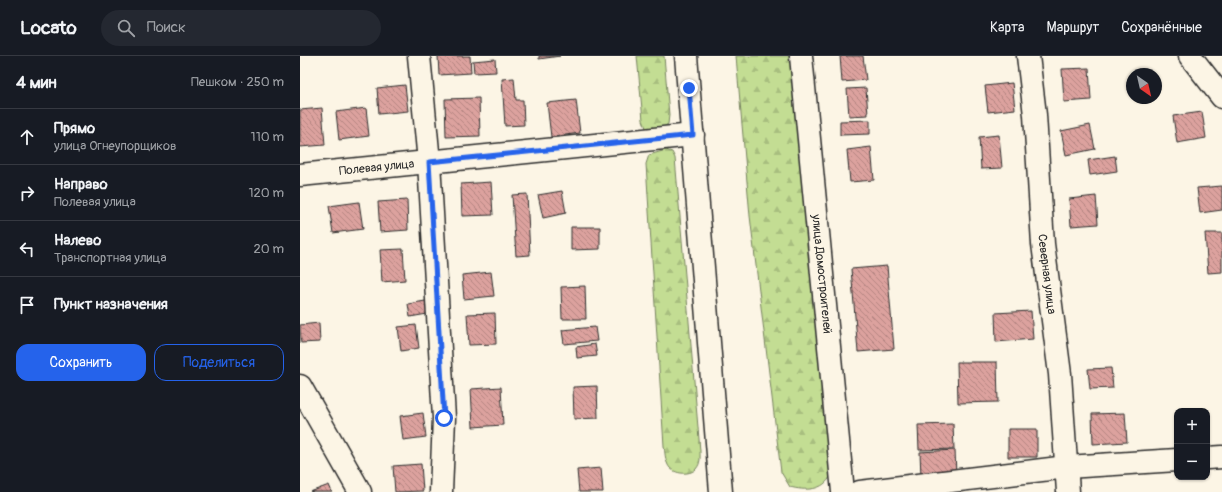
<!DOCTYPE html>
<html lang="ru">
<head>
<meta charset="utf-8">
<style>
	body { margin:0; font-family:Pangolin,sans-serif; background:#242831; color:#f1f3f6 }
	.controls { position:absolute; right:12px; bottom:12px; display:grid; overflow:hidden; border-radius:8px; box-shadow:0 1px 3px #0004 }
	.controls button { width:36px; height:36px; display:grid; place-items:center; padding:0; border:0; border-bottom:1px solid #363941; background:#171b24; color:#f1f3f6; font:20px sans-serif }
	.compass { position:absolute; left:826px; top:12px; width:36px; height:36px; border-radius:50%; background:#171b24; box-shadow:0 1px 3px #0004; rotate:146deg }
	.stop { position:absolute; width:12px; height:12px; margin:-9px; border:3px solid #2563eb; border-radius:50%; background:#fff }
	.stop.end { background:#2563eb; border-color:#fff; box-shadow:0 1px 4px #0008 }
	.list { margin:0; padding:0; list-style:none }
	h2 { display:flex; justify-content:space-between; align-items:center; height:52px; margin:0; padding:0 16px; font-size:17px }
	h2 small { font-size:13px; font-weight:400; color:#9ea1a6 }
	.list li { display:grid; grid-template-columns:26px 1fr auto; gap:12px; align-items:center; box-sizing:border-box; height:56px; padding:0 16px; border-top:1px solid #363941 }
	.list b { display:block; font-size:15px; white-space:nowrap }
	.list p { margin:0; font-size:13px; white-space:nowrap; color:#9ea1a6 }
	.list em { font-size:13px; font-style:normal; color:#9ea1a6 }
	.actions { display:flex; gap:8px; padding:12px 16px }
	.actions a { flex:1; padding:9px 0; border:1px solid #2563eb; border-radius:12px; text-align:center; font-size:14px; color:#2563eb }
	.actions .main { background:#2563eb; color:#fff }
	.icon { flex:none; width:22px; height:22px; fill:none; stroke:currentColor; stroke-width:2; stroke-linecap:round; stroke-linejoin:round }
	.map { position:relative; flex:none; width:922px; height:436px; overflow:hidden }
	header { display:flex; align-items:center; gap:24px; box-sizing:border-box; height:56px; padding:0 20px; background:#171b24; border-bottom:1px solid #363941 }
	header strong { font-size:19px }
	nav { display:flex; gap:22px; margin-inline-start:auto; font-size:14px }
	.search { width:280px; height:36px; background:#242831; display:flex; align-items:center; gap:10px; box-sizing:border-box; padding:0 14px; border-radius:22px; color:#9ea1a6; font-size:15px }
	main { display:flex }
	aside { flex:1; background:#171b24 }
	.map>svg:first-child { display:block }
	.forest { fill:url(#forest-firs); stroke:#77845f }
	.building { fill:url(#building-back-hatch); stroke:#2b2b2b }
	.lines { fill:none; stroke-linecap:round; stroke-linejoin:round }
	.minor-casing { stroke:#2b2b2b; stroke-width:25 }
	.major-casing { stroke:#2b2b2b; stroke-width:25 }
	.minor { stroke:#fcf5e5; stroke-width:22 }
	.major { stroke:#fcf5e5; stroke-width:22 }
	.route { stroke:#2563eb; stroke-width:5 }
	.labels { text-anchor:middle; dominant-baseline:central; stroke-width:4; stroke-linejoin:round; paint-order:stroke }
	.street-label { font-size:12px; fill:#2b2b2b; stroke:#fcf5e5 }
</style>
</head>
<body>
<header>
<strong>Locato</strong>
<div class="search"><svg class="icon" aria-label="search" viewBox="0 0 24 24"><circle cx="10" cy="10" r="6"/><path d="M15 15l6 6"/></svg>Поиск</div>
<nav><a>Карта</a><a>Маршрут</a><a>Сохранённые</a></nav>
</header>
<main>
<aside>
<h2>4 мин<small>Пешком · 250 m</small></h2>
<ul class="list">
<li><svg class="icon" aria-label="ahead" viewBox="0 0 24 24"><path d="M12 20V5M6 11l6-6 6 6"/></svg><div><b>Прямо</b><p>улица Огнеупорщиков</p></div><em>110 m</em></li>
<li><svg class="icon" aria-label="right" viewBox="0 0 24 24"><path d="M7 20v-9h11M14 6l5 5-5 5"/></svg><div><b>Направо</b><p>Полевая улица</p></div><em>120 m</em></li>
<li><svg class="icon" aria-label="left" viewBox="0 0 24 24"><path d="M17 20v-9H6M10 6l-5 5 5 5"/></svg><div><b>Налево</b><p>Транспортная улица</p></div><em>20 m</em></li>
<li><svg class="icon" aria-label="arrive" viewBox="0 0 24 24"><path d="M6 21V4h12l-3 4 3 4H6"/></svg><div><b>Пункт назначения</b></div></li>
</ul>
<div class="actions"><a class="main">Сохранить</a><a>Поделиться</a></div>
</aside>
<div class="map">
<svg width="922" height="436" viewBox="0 0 922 436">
	<defs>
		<pattern id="forest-firs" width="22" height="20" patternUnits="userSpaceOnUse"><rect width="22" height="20" fill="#c3dd93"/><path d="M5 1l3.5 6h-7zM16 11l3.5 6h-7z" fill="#a8be7f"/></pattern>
		<pattern id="building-back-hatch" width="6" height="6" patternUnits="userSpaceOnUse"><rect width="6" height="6" fill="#dca29e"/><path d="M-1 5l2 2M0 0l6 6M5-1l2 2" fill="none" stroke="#b38481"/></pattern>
	</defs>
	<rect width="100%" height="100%" fill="#fcf5e5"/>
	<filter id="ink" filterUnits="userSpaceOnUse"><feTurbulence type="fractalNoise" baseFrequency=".025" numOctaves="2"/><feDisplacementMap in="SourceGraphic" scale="8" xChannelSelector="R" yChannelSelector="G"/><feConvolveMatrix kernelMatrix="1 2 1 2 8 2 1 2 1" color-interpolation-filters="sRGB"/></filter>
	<g filter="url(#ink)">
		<path class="forest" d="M337 0H364L369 59 368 68C361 73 355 75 346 72L343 64Z
			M436 0H494L531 419C524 435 505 435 490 431L481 416 450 160Z
			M366 94 372 96 375 102 400 395C400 402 401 407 396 413 389 420 372 418 368 409 365 404 365 396 364 390L346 108 349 99Z"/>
		<path class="building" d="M138 0H170L171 17 139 19Z
			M239 0H260L239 3Z
			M540 0H563L566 24 542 26Z
			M195 3 196 16 174 17 173 5Z
			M789 12 791 44 764 46 762 13Z
			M214 22 216 44H223L224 69 205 70 202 23Z
			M712 27 715 53 688 56 685 30Z
			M105 29 108 55 79 58 77 32Z
			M566 32 568 59 549 60 547 33Z
			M179 42 180 80 146 81 145 43Z
			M276 44 280 77 251 81 247 47Z
			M22 52 25 89 0 91V54Z
			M66 52 69 80 39 84 36 56Z
			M902 56 906 82 877 87 873 60Z
			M570 64V78L540 79V65Z
			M790 69 795 93 766 99 761 75Z
			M699 79 702 112 681 113 679 81Z
			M571 91 574 124 550 126 547 94Z
			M815 100 817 115 790 119 788 104Z
			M191 126 193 159 162 160 161 128Z
			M922 130V154L900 157 897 132Z
			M262 135 266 157 243 162 238 139Z
			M227 138 230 199 216 200 212 139Z
			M796 140 798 168 771 170 769 143Z
			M107 144 108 174 80 176 78 146Z
			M59 146 63 173 33 177 29 150Z
			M271 171H300V193L271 194Z
			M905 177H922V216L908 217Z
			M103 193 105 224 82 226 80 194Z
			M587 210 594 293 558 296 551 213Z
			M191 216 194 240 164 243 162 219Z
			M285 230 286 263H262L261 231Z
			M131 244 133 257 110 261 108 248Z
			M731 255 733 283 696 286 695 257Z
			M195 257 196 288 169 289 167 258Z
			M19 267 20 286 1 287 0 269Z
			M116 269 119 292 101 295 98 271Z
			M295 271 297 285 264 288 262 274Z
			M295 288 297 300 277 302 276 291Z
			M657 306H697L698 346 658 347Z
			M811 312 813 332 790 333 788 313Z
			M297 330 298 362 274 363 273 331Z
			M201 331 203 369 173 371 171 333Z
			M123 357 126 381 103 384 100 360Z
			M825 357 827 386 793 388 792 358Z
			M653 368 654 393 619 394 618 369Z
			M708 373H737V401H708Z
			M655 394 656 419 621 421 620 396Z
			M121 408 123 435 95 436 93 410Z
			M301 412 303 436H279L277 414Z
			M29 429 32 436H10Z"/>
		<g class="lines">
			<g class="minor-casing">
				<g id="minor">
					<path d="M119 0 129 106 144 362 141 436"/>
					<path id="s1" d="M501 0 543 436"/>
					<path id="s2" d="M728 0 735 59 743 188 760 318 768 436"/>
					<path d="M890 0 922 41"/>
					<path id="s3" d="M0 119 393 79"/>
					<path d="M0 330 60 436"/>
					<path d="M907 402 922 401"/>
					<path d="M560 436 767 411 877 404"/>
				</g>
			</g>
			<g class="major-casing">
				<path id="major" d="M386 0 421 436"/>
			</g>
			<use href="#minor" class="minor"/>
			<use href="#major" class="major"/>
		</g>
	</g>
	<g class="lines" filter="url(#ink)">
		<path class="route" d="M144 362 129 106 393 79 389 32"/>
	</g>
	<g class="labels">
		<g class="street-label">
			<text stroke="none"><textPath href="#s3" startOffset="77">Полевая улица</textPath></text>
			<text stroke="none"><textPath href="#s1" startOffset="219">улица Домостроителей</textPath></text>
			<text stroke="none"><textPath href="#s2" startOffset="219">Северная улица</textPath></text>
		</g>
	</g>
</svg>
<div class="controls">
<button>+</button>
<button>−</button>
</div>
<svg class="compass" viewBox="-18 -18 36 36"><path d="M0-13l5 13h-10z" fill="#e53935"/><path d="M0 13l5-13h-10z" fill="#9ea1a6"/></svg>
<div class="stop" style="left:144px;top:362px"></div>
<div class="stop end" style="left:389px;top:32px"></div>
</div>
</main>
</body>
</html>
